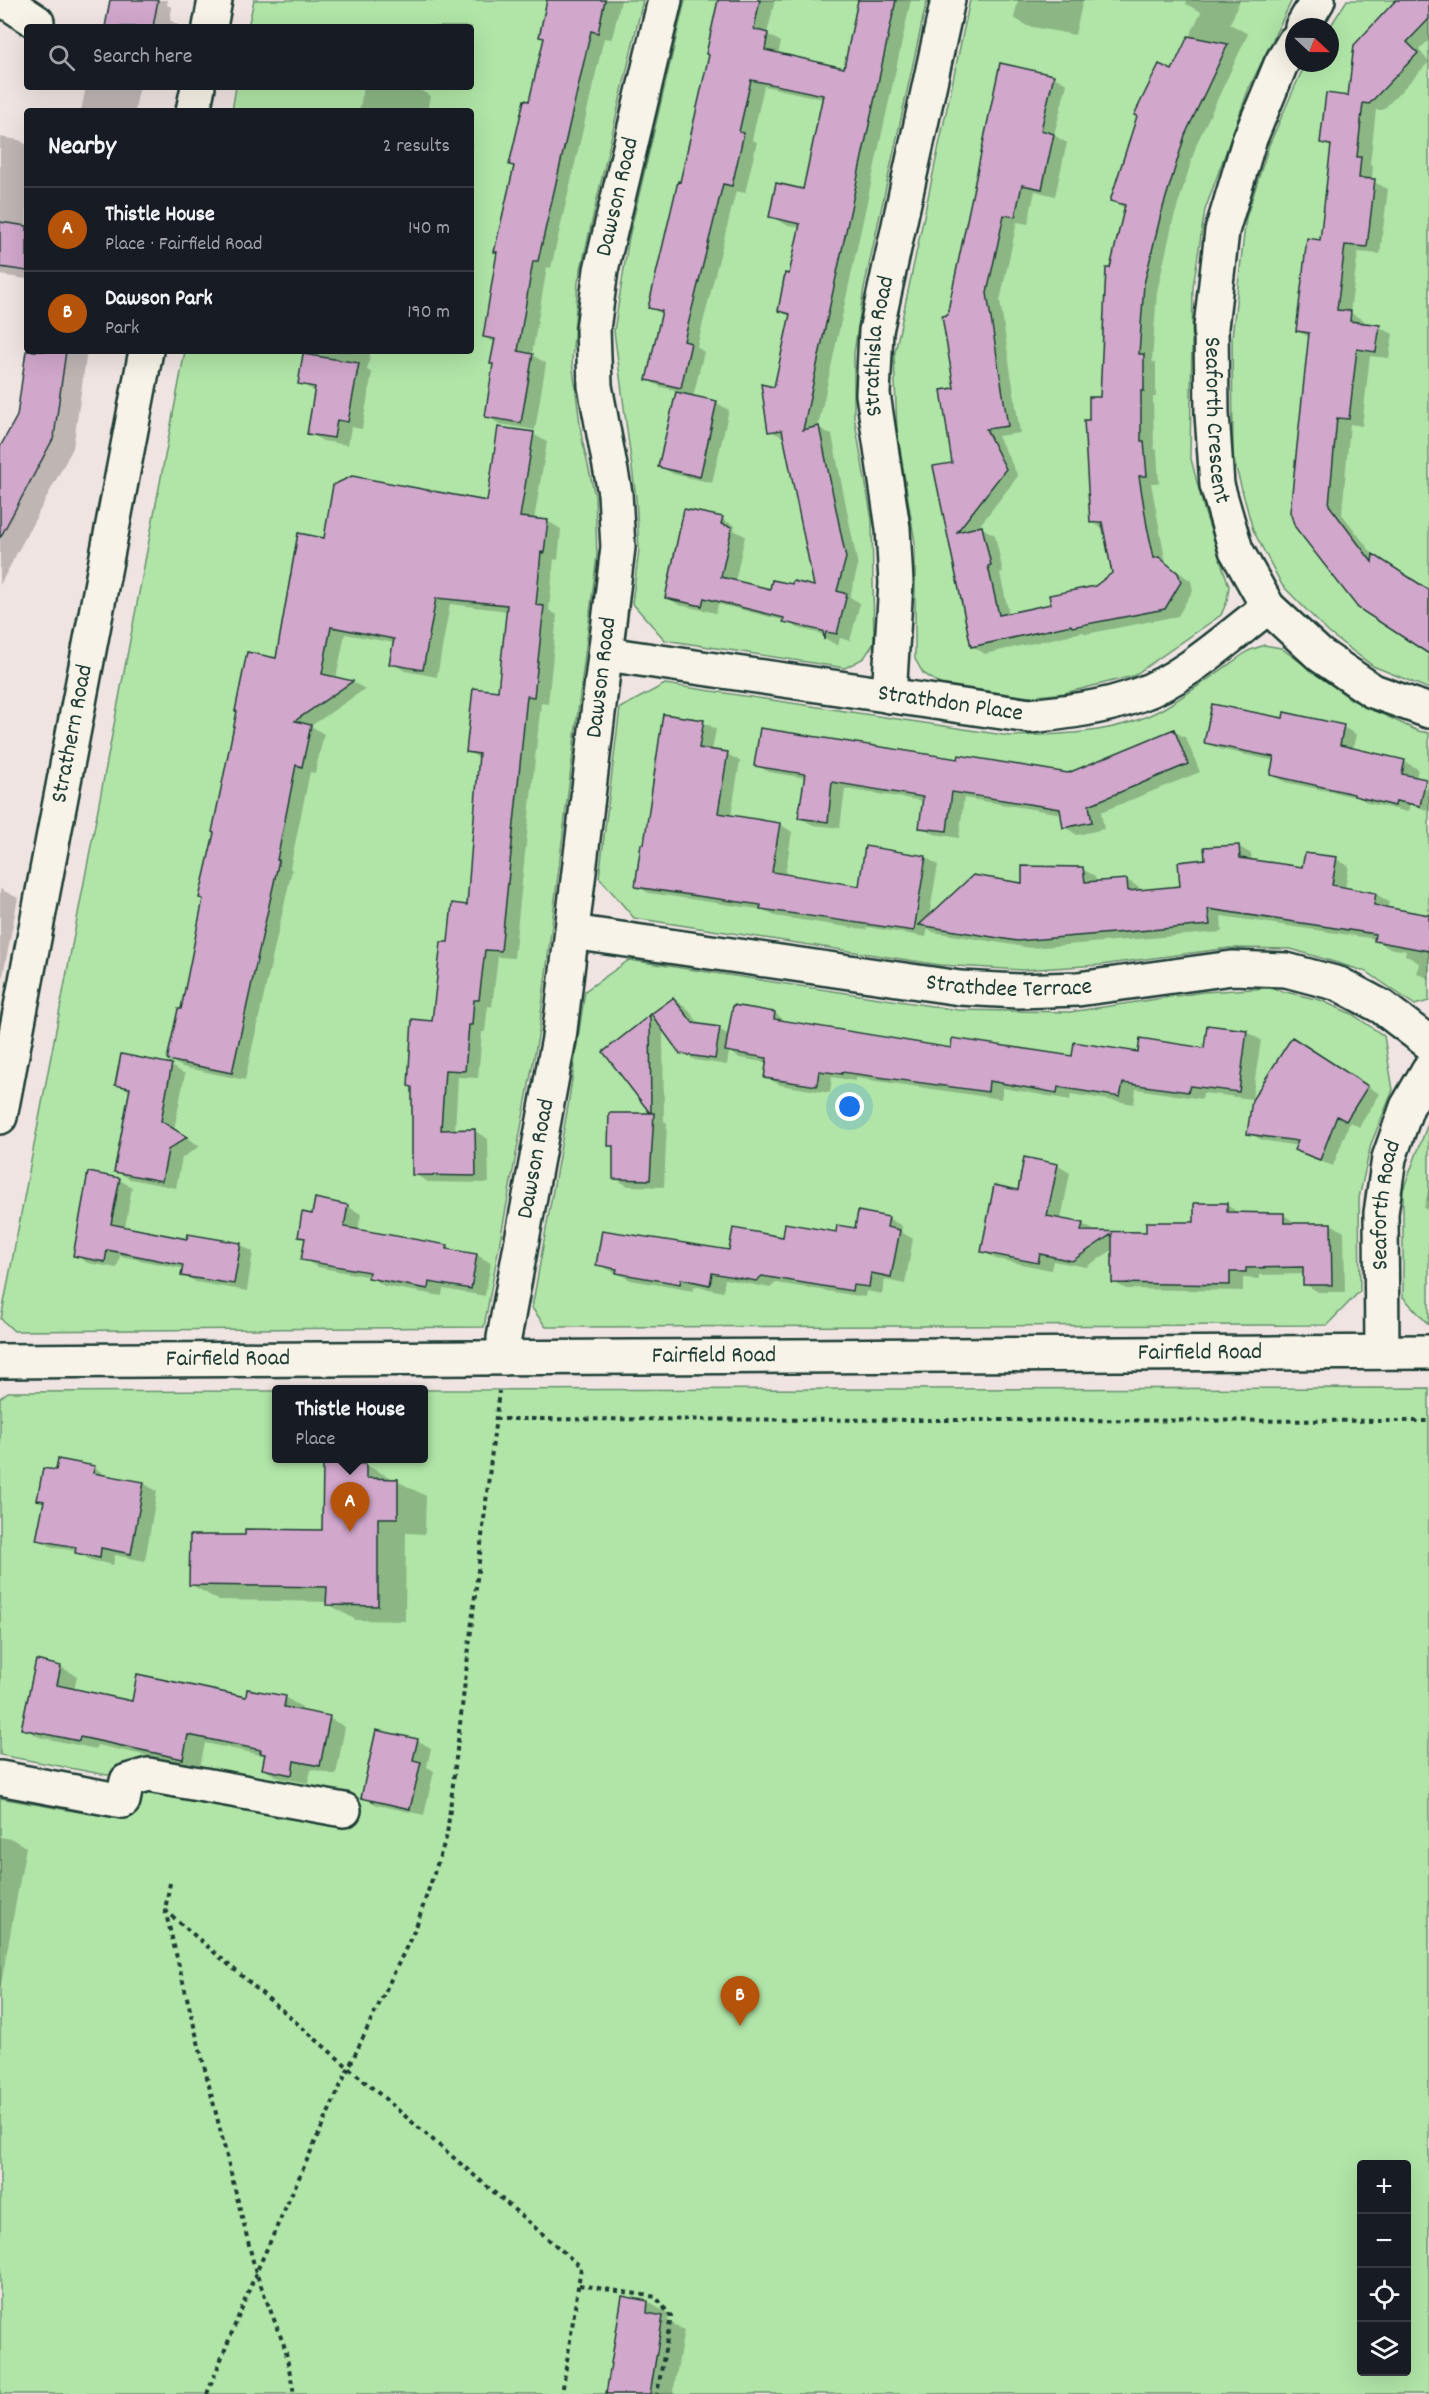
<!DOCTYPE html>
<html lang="en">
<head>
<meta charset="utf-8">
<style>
	body { margin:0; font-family:Dekko,sans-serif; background:#20242c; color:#f1f3f6 }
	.controls { position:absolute; right:18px; bottom:18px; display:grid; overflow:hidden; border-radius:6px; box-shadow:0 6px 24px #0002 }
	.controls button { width:54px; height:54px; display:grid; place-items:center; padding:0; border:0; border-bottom:2px solid #363941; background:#171b24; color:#f1f3f6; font:30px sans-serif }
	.compass { position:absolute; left:1285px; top:18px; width:54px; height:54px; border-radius:50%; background:#171b24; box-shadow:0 6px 24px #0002; rotate:112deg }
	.you { position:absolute; left:850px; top:1107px; width:21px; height:21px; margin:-15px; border:4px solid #fff; border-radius:50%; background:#1a73e8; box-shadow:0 0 0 9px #1a73e833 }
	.badge { display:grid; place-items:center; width:39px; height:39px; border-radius:50%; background:#b45309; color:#fff; font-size:20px; font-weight:700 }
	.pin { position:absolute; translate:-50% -50px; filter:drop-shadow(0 2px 3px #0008) }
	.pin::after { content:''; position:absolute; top:32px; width:21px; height:18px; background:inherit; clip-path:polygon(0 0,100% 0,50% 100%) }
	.popup { position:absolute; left:272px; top:1385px; width:156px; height:78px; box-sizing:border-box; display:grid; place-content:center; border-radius:6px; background:#171b24; filter:drop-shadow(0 2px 4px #0005); font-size:20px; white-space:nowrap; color:#9ea1a6 }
	.popup b { font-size:22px; color:#f1f3f6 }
	.popup::after { content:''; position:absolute; left:50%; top:100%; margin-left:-12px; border:12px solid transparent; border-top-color:#171b24 }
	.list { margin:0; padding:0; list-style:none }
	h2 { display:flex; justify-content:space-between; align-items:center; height:78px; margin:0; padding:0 24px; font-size:26px }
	h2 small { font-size:20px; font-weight:400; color:#9ea1a6 }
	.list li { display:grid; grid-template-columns:39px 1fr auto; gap:18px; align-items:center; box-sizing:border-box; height:84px; padding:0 24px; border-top:2px solid #363941 }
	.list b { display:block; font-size:22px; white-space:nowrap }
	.list p { margin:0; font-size:20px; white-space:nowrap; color:#9ea1a6 }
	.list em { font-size:20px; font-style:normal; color:#9ea1a6 }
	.icon { flex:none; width:33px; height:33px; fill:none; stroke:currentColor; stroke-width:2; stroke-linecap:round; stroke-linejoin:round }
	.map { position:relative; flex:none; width:1429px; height:2394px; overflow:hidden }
	.search { position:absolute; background:#171b24; box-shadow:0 6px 24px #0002; left:24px; top:24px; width:450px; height:66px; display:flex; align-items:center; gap:15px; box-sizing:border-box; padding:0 21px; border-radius:6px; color:#9ea1a6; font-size:22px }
	.panel { position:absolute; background:#171b24; box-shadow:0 6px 24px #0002; left:24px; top:108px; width:450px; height:246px; border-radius:6px }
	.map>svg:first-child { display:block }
	.green { fill:#b0e5a7; stroke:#68916e; stroke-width:1.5; fill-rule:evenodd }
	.shadow { fill:#0003 }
	.building { fill:#d1a7cc; stroke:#1f3d34; stroke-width:1.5 }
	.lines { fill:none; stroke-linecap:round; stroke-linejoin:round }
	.minor-casing { stroke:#1f3d34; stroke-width:38 }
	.path { stroke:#1f3d34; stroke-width:4; stroke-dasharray:4.5 4.5; stroke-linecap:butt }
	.minor { stroke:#f7f3e8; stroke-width:33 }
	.labels { text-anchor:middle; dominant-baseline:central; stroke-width:4.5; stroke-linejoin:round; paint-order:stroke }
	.street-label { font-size:24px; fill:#1f3d34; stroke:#f7f3e8 }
</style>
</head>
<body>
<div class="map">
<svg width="1429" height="2394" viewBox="0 0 1429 2394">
	<rect width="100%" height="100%" fill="#efe4e2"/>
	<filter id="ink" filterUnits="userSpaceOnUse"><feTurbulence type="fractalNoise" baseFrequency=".0167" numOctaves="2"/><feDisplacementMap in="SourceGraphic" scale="12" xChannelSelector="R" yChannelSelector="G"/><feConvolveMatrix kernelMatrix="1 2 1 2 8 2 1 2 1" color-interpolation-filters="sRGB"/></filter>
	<g filter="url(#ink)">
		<path class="green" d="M254 0H643L578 282 572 361 582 439 595 496 597 556 539 1031 484 1327 14 1331 1 1319 185 351H471V111H232L236 87H471V27H248Z
			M685 0H927L864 288 854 353V416L872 520 874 643 864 658 845 668 665 640 632 603 639 550 636 498 614 331 629 237Z
			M970 0H1292L1249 88 1205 210 1193 287 1190 455 1205 513 1229 586 1227 601 1221 615 1133 676 1065 693 1029 697 940 684 923 673 915 659V543L897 430 894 357Z
			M1347 0H1429V689L1373 666 1329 633 1282 585 1253 530 1233 457 1232 337 1246 218 1269 145 1300 75 1307 63H1330V27Z
			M1264 645 1281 648 1352 700 1418 731 1429 733V1001L1415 1005 1367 972 1291 949 1230 948 1100 965 1022 970 940 965 634 918 599 877 620 708 665 684 1010 736C1061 735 1118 734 1164 708 1193 691 1221 670 1248 651Z
			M629 960 958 1010 1070 1012 1203 992 1269 988 1320 1000 1352 1014 1384 1036 1393 1090 1371 1144 1359 1198 1360 1291 1327 1325 546 1327 532 1308 568 1106 585 991Z
			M1429 1121V1325L1403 1297V1190Z
			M1429 1388V2394H0V1798L90 1814 147 1782 150 1766 107 1775 0 1755V1398L8 1392 276 1391V1458H424V1390ZM1362 2164H1406V2372H1362Z"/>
		<path class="shadow" d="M110 0H168L167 5 172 7 170 20 181 27H106Z
			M548 0H621L612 39 604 38 551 268 547 267 532 355 546 363 535 430 500 424 487 417 496 343 484 337 515 167 511 164 530 103 545 38Z
			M720 0H775L767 34 781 42 778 55 845 70 859 0H911L818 427 832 435 858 566 850 597 860 603 850 641 840 638 838 646 826 639 825 635 798 628 786 621 718 604 716 613 679 605 666 597 722 519 735 526 734 530 745 536 735 582 771 591 815 588 785 438 770 431 775 389 791 317 779 310 790 276 801 228 784 224 771 216 804 191 823 99 764 86 752 140 757 142 745 193 736 191 697 347 704 352 693 397 717 403 729 410 712 483 673 474 660 466 678 391 661 387 648 380 662 314 649 307 681 183 711 55Z
			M1018 0H1083L1075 35 1027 26 1014 18Z
			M1187 0H1240L1230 24 1248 34 1197 143 1173 221 1157 292 1152 361 1156 363V397H1153L1154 448 1157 450 1159 483H1151L1166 563 1191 581 1193 590 1178 616 1086 634 1083 632 985 654 972 646 935 467 954 464 955 389 948 316 1001 65 1054 77 1067 84 1054 135 1067 143 1055 196 1035 191 1028 224 1017 222 1000 301 1020 433 998 436 1018 476 977 529 982 528 995 535 1003 572 1000 573 1009 614 1052 606 1096 587 1113 574 1105 530 1091 522 1090 421 1102 399 1111 270 1124 208 1112 200 1201 12 1186 4Z
			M1398 0H1429V40L1419 50 1429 62 1383 110H1376L1370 164 1373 166 1372 181 1388 189 1380 254 1358 252 1350 313 1364 320 1363 325 1379 327 1393 334 1389 358 1370 356 1362 426 1350 424 1342 514 1374 556 1429 591V653L1297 526 1310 338 1297 330 1322 241 1332 148 1321 143 1349 97Z
			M86 87H139L135 111H81Z
			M364 87 417 88 430 96 427 111H359Z
			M0 137 19 140 27 145V279L0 275Z
			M27 351H87L73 448 0 585V450L18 416Z
			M314 351H371L367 370 372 373 362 429 351 427 348 445 323 441 309 433 316 392 300 383Z
			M533 434 547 442 534 520 547 521 561 529 558 560 554 559 549 610 557 615 548 704 541 703 514 958 498 957 492 1007 488 1006 485 1032H482L478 1078 458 1077 455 1131H475L488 1139 489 1183 428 1182 414 1174V1088L409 1086 433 1022 449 944 468 906 480 759 467 751 499 692 508 611 450 604 437 677 405 671 391 663 395 643 345 634 336 679 353 682 365 689 311 726 324 734 315 773 310 772 290 868 292 870 245 1080 182 1067 168 1059 277 660 325 539 488 502Z
			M1284 719 1343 727 1356 734 1353 750 1405 762 1418 769 1411 799 1429 787V811L1410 804 1408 812 1368 803 1360 798 1285 782 1272 774 1275 761 1219 749 1205 742Z
			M703 722 716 729 712 751 727 754 740 761 731 816 780 824 792 832 785 876 860 888 925 857 938 865 929 917 1023 884 1082 869 1095 876 1096 883 1127 880 1140 888V891L1181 887 1207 861 1238 846 1251 854 1252 861 1304 869 1336 859 1349 866 1345 889 1376 894 1389 902 1387 909 1429 917V979L1417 973 1419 963 1405 955 1406 951 1388 948 1376 939 1221 916 1222 932 1031 948 933 932 928 928 926 937 867 927 866 930 775 916 764 910 649 893 637 886 645 846Z
			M1174 731 1186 738 1200 772 1101 812 1104 829 1077 835 1065 827 1062 814 964 798 959 838 934 834 921 827 924 801 845 789 840 828 813 825 800 818 805 778 769 772 756 765 959 761 1068 774Z
			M0 889 18 898 0 991Z
			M674 999 686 1007 701 1026 719 1029 729 1035 775 1013 788 1023 952 1050 1073 1058 1205 1050 1208 1027 1247 1032 1261 1040 1252 1099 1203 1093 1202 1099 1136 1089 1134 1104 1071 1094 1070 1100 1003 1088 1001 1099 856 1078 855 1081 832 1077 830 1093 780 1085 766 1077 768 1063 740 1058 729 1052 727 1065 695 1060 682 1053 663 1028 664 1121 667 1123 664 1187 628 1186 614 1178 615 1148 610 1145 653 1115 605 1052 650 1017 659 1022Z
			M1305 1046 1380 1094 1359 1127 1350 1122 1333 1166 1309 1157 1296 1149 1298 1146 1262 1140 1249 1133Z
			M171 1066 185 1074 174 1130 200 1146 182 1158 176 1188 130 1179 116 1171 131 1092 117 1084Z
			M1057 1165 1070 1173 1061 1220 1082 1224 1095 1231 1148 1233 1195 1224 1227 1205 1240 1214 1284 1215 1297 1224H1331L1344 1232 1345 1292H1318L1305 1284V1274L1259 1275V1279L1243 1278V1291L1126 1289 1113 1282 1114 1249 1086 1267 1053 1261 1051 1270 996 1259 983 1252 1019 1191Z
			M119 1180 132 1187 125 1228 189 1241 240 1244 253 1252 247 1291 196 1282 183 1275 184 1269 120 1256 117 1268 88 1263 75 1255Z
			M1429 1187V1211L1424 1208Z
			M347 1206 361 1214 358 1231 447 1247 456 1252 477 1255 491 1263 485 1296 443 1289 442 1296 384 1286 370 1277 317 1267 303 1259 306 1240 299 1236 314 1216Z
			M888 1218 902 1226 901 1232 913 1239 905 1284 885 1280 882 1294 866 1291 865 1297 776 1283 770 1288 725 1279 723 1292 694 1286 693 1291 631 1280 597 1264 730 1251 784 1239 837 1234 856 1230Z
			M324 1465H366L426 1496 425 1534 406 1533 405 1621 356 1620 328 1604V1602L218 1600 190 1584 246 1537 324 1531Z
			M94 1467 108 1477 143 1483 157 1491 145 1561 115 1555 113 1565 90 1560 76 1551 52 1547 38 1539 45 1503 38 1499 57 1472Z
			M61 1667 77 1676 74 1690 133 1703 247 1698 248 1691 286 1698 302 1707 301 1712 329 1718 345 1727 336 1775 311 1769 308 1783 280 1778 263 1769 266 1756 205 1743 200 1767 97 1745 96 1749 39 1737 23 1728Z
			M417 1740 431 1748 427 1767 434 1771 424 1815 377 1805 363 1797Z
			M0 1837 12 1839 26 1847 0 1990Z
			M648 2302 669 2314 668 2321 684 2330 673 2394H607Z"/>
		<path class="building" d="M110 0H158L153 27H105Z
			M547 0H605L598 33 591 31 538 261H533L518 351 533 354 521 423 485 417 493 364H490L495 339 483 337 497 252H494L514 166 509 165 524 100 529 101 544 38 539 37Z
			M718 0H760L754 29 768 33 765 50 844 68 858 0H896L803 430 819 426 846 558 837 591 847 594 837 634 826 632 824 640 823 631 783 622 784 618 704 598 702 606 665 598 684 509 723 517 721 524 732 527 721 577 770 589 772 580 792 584 793 581 814 586 782 430 768 432 761 384 774 387 790 314 778 311 785 273 789 274 800 224 769 217 776 183 803 189 823 95 751 80 739 132 744 133 732 186 723 184 684 341 691 343 681 388 646 380 662 311 648 308 678 181 680 182 709 55 706 54Z
			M1396 0H1429V19L1407 42 1418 53 1369 104 1363 103 1357 157H1361L1359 178 1375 179 1367 247 1345 245 1337 310 1351 311 1350 321 1380 325 1376 352 1357 349 1349 419 1337 418 1329 505 1372 562 1373 554 1429 590V654L1358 608 1295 527 1290 512 1309 333 1296 331 1307 238 1320 240 1331 145 1320 143 1326 93 1348 96 1354 45Z
			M1188 36 1228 44 1185 135 1161 214 1144 284 1139 354H1144V391H1141V441H1144L1147 476H1139L1147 526 1154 558 1159 557 1178 573 1181 582 1165 609 1072 627 1071 625 971 647 933 466 952 463 941 390 954 388 942 316 947 315 1000 63 1054 75 1041 130 1054 134 1042 189 1022 185 1015 217 1004 215 987 293 1008 426 986 429 1006 469 957 532 982 526 991 565 988 566 999 615 1051 604 1049 595 1095 586 1112 573 1102 522 1090 523 1084 420H1089V397H1100L1106 268H1110L1125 205 1110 201 1137 116 1134 115 1159 64 1172 70Z
			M0 222 27 226V271L0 267Z
			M26 351H66L54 437 0 538V447L17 416Z
			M303 354 359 363 348 422 337 420 334 438 307 434 315 387 298 384Z
			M676 392 717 401 700 477 658 467Z
			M498 427 534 432 520 517 548 520 544 553 541 552 536 605 544 606 534 697 527 696 501 951 485 950 479 1000H474L472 1025H469L465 1071 445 1070 441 1130 475 1129 476 1176 412 1175V1087L408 1086 412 1019 432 1021 441 942H448L452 903 467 905 479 754 466 752 473 688 498 691 507 605 436 598 423 670 389 664 394 639 331 627 322 674 353 681 295 721 311 725 302 767 296 765 277 860H279L232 1073 167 1060 178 1009H181L203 899 199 898 214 833 212 832 237 711H235L247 652 276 658 298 533 324 538 333 485 352 476 487 501Z
			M1212 704 1283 718 1284 712 1344 725 1340 745 1405 760 1402 774 1426 779 1420 806 1396 801 1395 806 1354 796V794L1270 775 1274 757 1204 743Z
			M663 714 704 720 699 748 728 752 718 813 780 823 772 872 859 886 865 846 926 856 914 931 760 909 761 905 635 887 641 844H644Z
			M760 728 958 759 959 755 1068 773 1174 729 1188 764 1089 805 1092 822 1063 828 1060 809 952 792 947 831 919 828 923 797 832 782 828 822 798 818 805 774 754 766Z
			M1239 845 1240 858 1302 867 1305 853 1337 857 1332 885 1376 893 1374 905 1429 915V951L1374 941 1375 934 1208 909 1210 925 1017 941 919 925 973 875 1022 883V866L1083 867 1085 882 1127 879 1128 891 1180 886 1178 862 1205 859 1204 847Z
			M673 998 693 1023 720 1027 715 1059 680 1054 651 1014Z
			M733 1005 775 1012 774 1019 951 1048 952 1038 1072 1056 1074 1042 1138 1052 1140 1038 1204 1048 1207 1025 1247 1030 1239 1092 1190 1086 1188 1092 1123 1083 1120 1097 1058 1087 1057 1093 989 1081 988 1092 842 1072V1074L819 1071 817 1086 764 1078 767 1058 725 1051Z
			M650 1015 651 1113H654L650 1180 613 1179V1146H608L609 1113H650L603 1052Z
			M1292 1037 1368 1086 1346 1121 1337 1116 1320 1160 1294 1150 1298 1141 1247 1134 1252 1100Z
			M121 1054 172 1064 161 1121 187 1137 168 1150 162 1181 114 1172 130 1088 115 1085Z
			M1024 1157 1058 1164 1047 1216 1083 1223 1081 1231 1146 1232V1222H1194V1203H1227V1212L1284 1213V1223H1331L1332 1285H1303V1267L1246 1268V1272H1230V1285L1112 1283V1234L1072 1261 1040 1254 1038 1263 981 1252 994 1185 1018 1190Z
			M88 1172 120 1178 111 1224 187 1239 188 1234 241 1243 234 1284 181 1276 183 1265 107 1250 105 1262 73 1256Z
			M315 1198 348 1205 344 1227 448 1245 447 1249 477 1254 471 1289 429 1282 428 1289 368 1278 369 1272 301 1260 305 1238 298 1237 302 1212 312 1214Z
			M858 1211 889 1217 887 1227 900 1230 891 1277 871 1273 869 1287 853 1285 852 1291 762 1276 756 1281 712 1273 710 1285 681 1279 680 1284 616 1273 617 1269 596 1265 602 1230 729 1250 733 1228 783 1237 785 1223 836 1232 837 1225 855 1228Z
			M58 1459 95 1466 93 1473 144 1482 131 1554 101 1548 100 1558 75 1553 76 1547 36 1540 44 1501 37 1500 43 1468 56 1470Z
			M323 1463 366 1464V1478L398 1479V1518H378V1606L326 1605 327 1587 189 1585 190 1535H245V1529L322 1530Z
			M36 1660 61 1666 57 1685 132 1701 137 1674 246 1697 247 1689 286 1696 284 1707 330 1716 320 1766 294 1761 292 1775 262 1769 265 1754 260 1753 261 1750 188 1735 183 1759 80 1737 79 1741 21 1729Z
			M376 1730 418 1739 413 1760 421 1762 410 1809 361 1798Z
			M622 2296 648 2301 647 2313 663 2316 650 2394H606Z"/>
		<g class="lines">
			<g class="minor-casing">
				<g id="minor">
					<path d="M4 0 37 22"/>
					<path d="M210 27 215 0"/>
					<path d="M1302 27 1318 0"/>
					<path id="s1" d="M1294 42 1281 64 1249 141 1222 231 1211 327 1212 414 1217 485 1236 550 1268 607 1320 655 1373 691 1429 711"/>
					<path d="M193 111 198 87"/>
					<path id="s2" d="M606 654 1030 716C1067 712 1103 708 1138 695 1184 679 1230 636 1268 607"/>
					<path id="s3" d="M889 696 896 583 893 528 873 394 876 331 948 0"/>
					<path id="s4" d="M572 932 960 988 1018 991 1078 989 1232 968 1286 970 1339 984 1382 1007 1429 1043"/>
					<path id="s5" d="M0 1117 146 351"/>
					<path id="s6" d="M1382 1352 1381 1213 1389 1158 1407 1107 1429 1069"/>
					<path id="s7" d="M504 1358V1338L559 1038 618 547 615 493 595 386 593 329 601 270 665 0"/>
					<path id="s8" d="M0 1361 1429 1352"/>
					<path d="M0 1778 123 1801 127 1781 148 1775 344 1810"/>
				</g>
			</g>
			<path class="path" d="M495 1419 1429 1421
				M170 1883 165 1910 256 2273 285 2348 294 2394
				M165 1910 581 2267 562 2394
				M579 2285 656 2297 671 2317 657 2394
				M207 2394 256 2273 348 2069 416 1927 447 1835 499 1391"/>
			<use href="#minor" class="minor"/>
		</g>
	</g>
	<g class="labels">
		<g class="street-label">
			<text stroke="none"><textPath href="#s7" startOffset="1174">Dawson Road</textPath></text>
			<text stroke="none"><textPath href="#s3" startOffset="352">Strathisla Road</textPath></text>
			<text stroke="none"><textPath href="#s1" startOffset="393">Seaforth Crescent</textPath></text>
			<text stroke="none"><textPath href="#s7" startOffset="688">Dawson Road</textPath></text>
			<text stroke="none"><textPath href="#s2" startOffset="348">Strathdon Place</textPath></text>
			<text stroke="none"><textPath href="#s5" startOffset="390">Strathern Road</textPath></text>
			<text stroke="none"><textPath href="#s4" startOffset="441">Strathdee Terrace</textPath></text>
			<text stroke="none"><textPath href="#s7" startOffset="202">Dawson Road</textPath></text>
			<text stroke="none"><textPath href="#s6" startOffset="147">Seaforth Road</textPath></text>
			<text stroke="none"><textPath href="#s8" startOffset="1200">Fairfield Road</textPath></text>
			<text stroke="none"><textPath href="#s8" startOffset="714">Fairfield Road</textPath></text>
			<text stroke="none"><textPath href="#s8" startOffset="228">Fairfield Road</textPath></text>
		</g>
	</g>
</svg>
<div class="controls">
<button>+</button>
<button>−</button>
<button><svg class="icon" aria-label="locate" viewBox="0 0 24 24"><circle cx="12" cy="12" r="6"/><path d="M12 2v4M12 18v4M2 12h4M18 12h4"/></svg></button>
<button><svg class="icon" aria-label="layers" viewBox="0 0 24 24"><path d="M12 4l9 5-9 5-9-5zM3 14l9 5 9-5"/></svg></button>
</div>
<svg class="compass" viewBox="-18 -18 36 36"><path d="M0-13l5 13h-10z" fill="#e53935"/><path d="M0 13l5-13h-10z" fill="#9ea1a6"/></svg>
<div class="you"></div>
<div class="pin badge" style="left:350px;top:1532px">A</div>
<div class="popup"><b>Thistle House</b>Place</div>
<div class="pin badge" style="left:740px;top:2026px">B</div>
<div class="search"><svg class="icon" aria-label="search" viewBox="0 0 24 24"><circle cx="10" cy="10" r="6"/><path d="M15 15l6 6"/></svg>Search here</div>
<section class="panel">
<h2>Nearby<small>2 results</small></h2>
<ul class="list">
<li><span class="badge">A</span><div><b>Thistle House</b><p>Place · Fairfield Road</p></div><em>140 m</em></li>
<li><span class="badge">B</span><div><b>Dawson Park</b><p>Park</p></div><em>190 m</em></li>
</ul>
</section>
</div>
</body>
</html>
